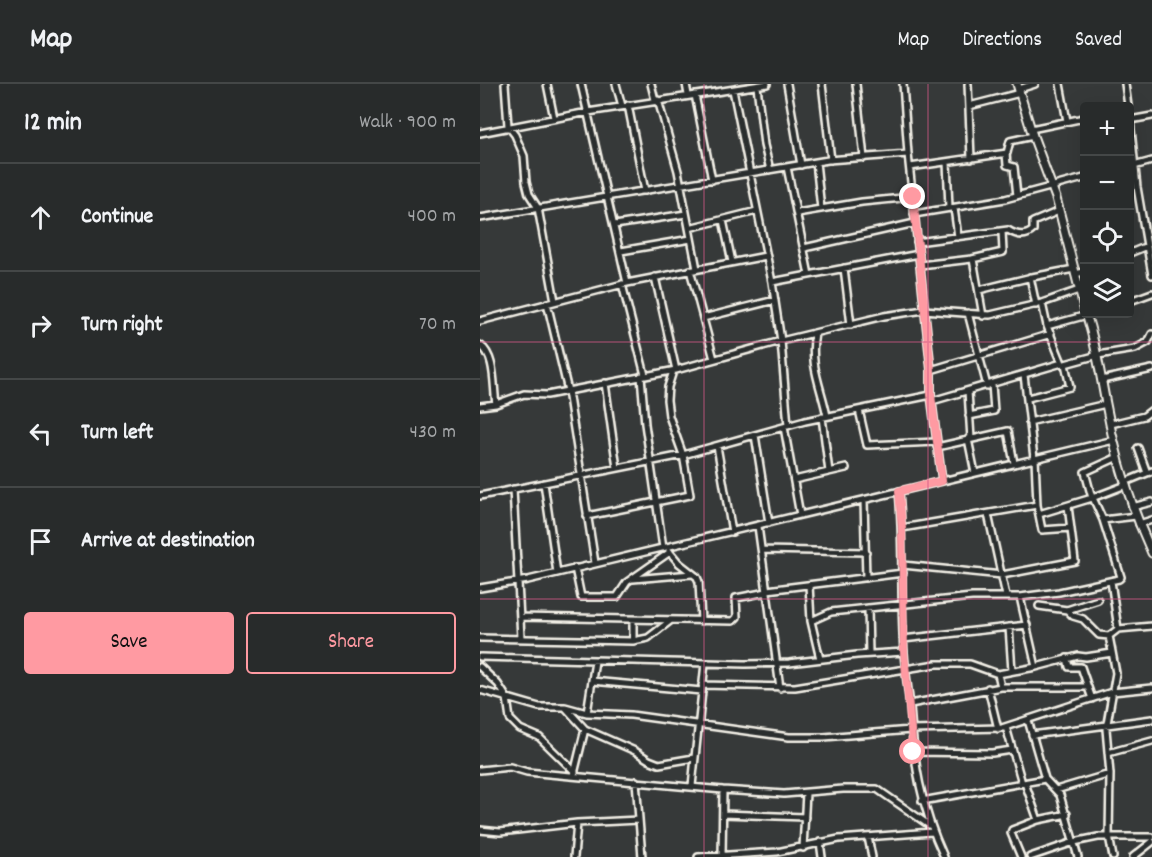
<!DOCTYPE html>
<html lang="en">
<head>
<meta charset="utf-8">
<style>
	body { margin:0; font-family:Dekko,sans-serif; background:#303333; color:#f1f3f6 }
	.controls { position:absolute; right:18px; top:18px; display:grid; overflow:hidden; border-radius:6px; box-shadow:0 6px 24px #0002 }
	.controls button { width:54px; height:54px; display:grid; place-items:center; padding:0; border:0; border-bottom:2px solid #444747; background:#282b2b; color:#f1f3f6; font:30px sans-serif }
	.stop { position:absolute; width:18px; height:18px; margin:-14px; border:4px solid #ff9aa2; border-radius:50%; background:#fff }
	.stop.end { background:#ff9aa2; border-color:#fff; box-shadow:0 2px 6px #0008 }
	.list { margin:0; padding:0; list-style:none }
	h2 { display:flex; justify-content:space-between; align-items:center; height:78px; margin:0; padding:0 24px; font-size:26px }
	h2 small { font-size:20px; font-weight:400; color:#a5a7a9 }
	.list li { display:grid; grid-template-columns:39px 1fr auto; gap:18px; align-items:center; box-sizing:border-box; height:108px; padding:0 24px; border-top:2px solid #444747 }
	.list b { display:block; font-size:22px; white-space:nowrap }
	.list em { font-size:20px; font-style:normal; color:#a5a7a9 }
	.actions { display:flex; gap:12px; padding:18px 24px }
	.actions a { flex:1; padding:14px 0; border:2px solid #ff9aa2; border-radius:6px; text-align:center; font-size:21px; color:#ff9aa2 }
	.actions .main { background:#ff9aa2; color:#111 }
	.icon { flex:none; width:33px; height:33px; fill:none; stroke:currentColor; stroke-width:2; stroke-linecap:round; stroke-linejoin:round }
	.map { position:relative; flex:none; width:672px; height:773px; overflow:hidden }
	header { display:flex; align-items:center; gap:36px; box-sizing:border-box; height:84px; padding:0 30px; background:#282b2b; border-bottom:2px solid #444747 }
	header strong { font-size:28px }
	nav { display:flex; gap:33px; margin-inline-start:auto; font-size:21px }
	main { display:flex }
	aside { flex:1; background:#282b2b }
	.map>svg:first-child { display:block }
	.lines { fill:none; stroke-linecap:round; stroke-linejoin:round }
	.street-casing { stroke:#f4f1e8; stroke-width:10 }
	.secondary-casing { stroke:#f4f1e8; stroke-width:11 }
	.street { stroke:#2a2d2e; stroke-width:5 }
	.secondary { stroke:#2a2d2e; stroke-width:7 }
	.route { stroke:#ff9aa2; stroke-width:8 }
	.grid { fill:none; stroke:#d15985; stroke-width:1.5; stroke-opacity:0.55 }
</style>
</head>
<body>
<header>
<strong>Map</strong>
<nav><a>Map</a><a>Directions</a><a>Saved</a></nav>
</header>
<main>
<aside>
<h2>12 min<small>Walk · 900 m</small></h2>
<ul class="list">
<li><svg class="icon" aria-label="ahead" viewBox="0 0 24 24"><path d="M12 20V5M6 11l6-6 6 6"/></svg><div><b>Continue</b></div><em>400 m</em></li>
<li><svg class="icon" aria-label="right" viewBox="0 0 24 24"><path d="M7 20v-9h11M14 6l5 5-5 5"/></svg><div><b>Turn right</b></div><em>70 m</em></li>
<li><svg class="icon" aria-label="left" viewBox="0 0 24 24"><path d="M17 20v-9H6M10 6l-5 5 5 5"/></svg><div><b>Turn left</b></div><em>430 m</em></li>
<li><svg class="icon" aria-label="arrive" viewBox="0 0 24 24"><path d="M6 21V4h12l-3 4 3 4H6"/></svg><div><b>Arrive at destination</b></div></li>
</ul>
<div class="actions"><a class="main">Save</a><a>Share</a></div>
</aside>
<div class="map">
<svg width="672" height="773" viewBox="0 0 672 773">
	<rect width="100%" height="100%" fill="#363939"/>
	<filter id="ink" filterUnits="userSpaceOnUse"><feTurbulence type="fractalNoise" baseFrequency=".0167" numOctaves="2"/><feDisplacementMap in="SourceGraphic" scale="12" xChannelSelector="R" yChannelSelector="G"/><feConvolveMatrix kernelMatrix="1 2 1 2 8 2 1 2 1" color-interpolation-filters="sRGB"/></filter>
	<g filter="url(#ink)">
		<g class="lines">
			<g class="street-casing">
				<path id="street" d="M25 0 28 42 35 51 44 72 46 98 49 110 58 124 75 217
					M67 0 74 34
					M101 0 147 199
					M136 0 142 22
					M171 0 175 16
					M206 0 208 11
					M307 0 321 81
					M342 0 351 76
					M376 0 384 74
					M423 0 428 70 451 286V311L462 397
					M488 0 491 75
					M580 0 587 37
					M645 0 648 22
					M277 2 284 61 290 86
					M539 5 555 0
					M253 6 292 198 301 257 308 342
					M215 11 232 96
					M178 16 198 87 217 185
					M148 21 165 107
					M489 22 540 9
					M650 36 657 103 672 191
					M650 36 672 32
					M551 45 604 34
					M0 49 108 28 287 0
					M526 69 527 81 534 83 537 112
					M336 78 341 125
					M467 78 469 124
					M307 83 329 191
					M430 83 527 69 530 57 553 52
					M650 83 672 77
					M474 124 478 153
					M317 129 382 118 433 113
					M434 130 525 115 604 94
					M0 134 348 76 428 70
					M243 136 252 178
					M135 141 206 130
					M209 144 277 127
					M437 158 528 146C536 151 545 154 553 146V138L579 127
					M324 164 435 139
					M141 167 211 155
					M650 169 667 162
					M493 175 503 232
					M440 181 492 175 523 168 522 147
					M364 184 371 241
					M210 186 234 275
					M595 190 604 188
					M175 193 196 286
					M550 193 556 221
					M292 198 439 170
					M142 200 165 291
					M499 206 552 193 594 185
					M650 217 672 209
					M67 219 88 307 115 479
					M562 219 567 242 582 279
					M488 229 507 302
					M223 234 295 216
					M0 237 147 199 286 172
					M567 242 607 231
					M335 249C329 281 341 302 347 332
					M0 261C16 272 13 302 16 320
					M451 286 571 250
					M544 291 554 374
					M161 292 165 340 183 464
					M622 296 672 285
					M125 299 137 384
					M488 307 491 355
					M548 314 590 303 585 280
					M452 317 582 279 585 280 618 271 655 265 668 258 672 250
					M0 322 16 320 44 310 67 311 196 286 301 257 404 232 444 226 510 231 562 219 599 206
					M379 326 387 361 457 358
					M489 332 514 327 512 300
					M342 333 349 388
					M549 338 626 320
					M631 340 664 332 672 326
					M304 343 320 431
					M275 351 289 439
					M488 355 495 389
					M237 362 252 448
					M457 363 528 347 534 379
					M658 364 667 389
					M555 374 557 421 562 446 591 444
					M314 396 366 384
					M645 398 672 387
					M64 399 77 489
					M33 405 41 554
					M419 407C424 461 420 514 424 568 425 586 428 604 430 622 434 679 440 721 464 773
					M0 412 203 371 325 337 451 311
					M612 414 605 388 638 373
					M384 416 386 494
					M652 423 672 418
					M508 430 526 512
					M559 430 612 414 646 401
					M107 432 210 411 203 371 189 332 187 316 188 303 193 287
					M623 436 656 432
					M659 440 672 436
					M278 442 300 604
					M422 444 557 421
					M282 466 386 468
					M189 467 199 479 217 493 219 498 221 537
					M423 481 522 491 595 477 588 422
					M95 484 101 513H137L147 498 190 468
					M153 495 212 490
					M631 497 638 545 629 552 636 589 626 645 630 690 629 752 633 773
					M329 501 331 537 340 575
					M0 504 48 496 634 356
					M287 506 423 489
					M540 513 556 583
					M559 522 587 526 618 516
					M388 524 389 570
					M587 526 593 532 603 535 619 551 629 552
					M40 533 253 537 257 533 256 514 287 508
					M153 536V557
					M331 537 351 528 492 513H540L579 508 639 495 641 493 623 436 613 414
					M529 543 532 587
					M638 545 672 542
					M0 554 153 557 168 554 190 537
					M423 555 547 541
					M0 573 265 580 309 579 377 571 424 568
					M587 574 589 583H601L612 615
					M0 583 18 600 27 614 30 635 40 645 59 653 95 688
					M112 597 222 607
					M222 601 315 603 456 580H490L518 590 556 583 598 572 606 573 632 569
					M521 603H608
					M508 604 518 645
					M0 606 59 623H85L105 645 155 667 169 676 179 680 214 674
					M430 620 521 603 518 590
					M85 623 107 629 151 631 309 653H344L431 646 522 644 632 608 672 604
					M107 629 115 577
					M548 636 565 695 580 711 598 773
					M526 643 542 699
					M552 651 672 635
					M433 668 512 669 532 666
					M628 669 672 657
					M0 686 30 683 47 688 243 706 304 710 363 705H397L449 741
					M94 690 105 645
					M156 697 162 773
					M545 699 558 736
					M212 702 225 579
					M576 706 630 690
					M442 717 565 695
					M243 730 325 733
					M0 746 20 748 97 739 159 736
					M388 753 392 773
					M340 758 342 773
					M323 764 326 709
					M242 771 243 706
					M94 773 97 739
					M218 773 297 768 359 755 452 748
					M541 773 531 749 532 746 558 736 587 730
					M550 773 594 758 618 753H672
					M653 773 672 758"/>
			</g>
			<g class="secondary-casing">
				<path id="secondary" d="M537 0 553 52 576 114 604 224
					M606 230C616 259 620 289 626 320 635 371 650 421 672 469"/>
			</g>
			<use href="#street" class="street"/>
			<use href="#secondary" class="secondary"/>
		</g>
	</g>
	<g class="lines" filter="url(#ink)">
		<path class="route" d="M433 113 451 286V311L462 397 419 407 422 444 424 568 433 668"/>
	</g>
	<path class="grid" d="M224 0V773M448 0V773M0 258H672M0 515H672"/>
</svg>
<div class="controls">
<button>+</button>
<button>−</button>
<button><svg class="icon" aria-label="locate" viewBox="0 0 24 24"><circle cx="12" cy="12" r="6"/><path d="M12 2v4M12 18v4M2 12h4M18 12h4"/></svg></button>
<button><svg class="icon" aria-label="layers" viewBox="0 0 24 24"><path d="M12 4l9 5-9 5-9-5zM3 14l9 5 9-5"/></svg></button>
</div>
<div class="stop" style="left:433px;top:668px"></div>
<div class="stop end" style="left:433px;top:113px"></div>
</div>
</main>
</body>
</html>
